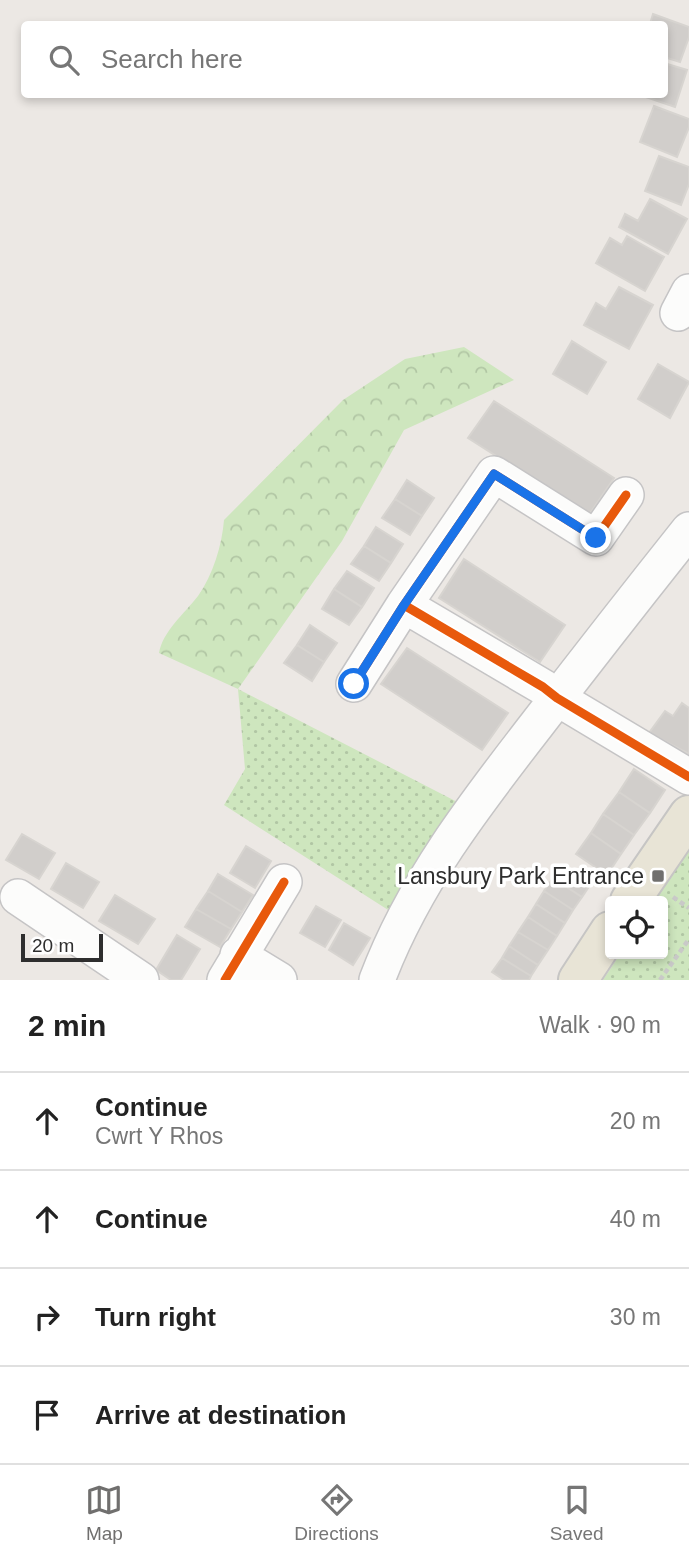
<!DOCTYPE html>
<html lang="en">
<head>
<meta charset="utf-8">
<style>
	body { margin:0; font-family:Arial,sans-serif; background:#f2f2f2; color:#222 }
	.controls { position:absolute; right:21px; bottom:21px; display:grid; overflow:hidden; border-radius:7px; box-shadow:0 4px 10px #0003 }
	.controls button { width:63px; height:63px; display:grid; place-items:center; padding:0; border:0; border-bottom:2px solid #e0e0e0; background:#fff; color:#222; font:35px sans-serif }
	.scale { position:absolute; left:21px; bottom:18px; width:82px; box-sizing:border-box; padding-left:7px; border:4px solid #2e2e2e; border-top:0; font-size:19px; line-height:24px; white-space:nowrap; color:#2e2e2e; -webkit-text-stroke:5px #fff; paint-order:stroke }
	.stop { position:absolute; width:21px; height:21px; margin:-16px; border:5px solid #1a73e8; border-radius:50%; background:#fff }
	.stop.end { background:#1a73e8; border-color:#fff; box-shadow:0 2px 7px #0008 }
	.list { margin:0; padding:0; list-style:none }
	h2 { display:flex; justify-content:space-between; align-items:center; height:91px; margin:0; padding:0 28px; font-size:30px }
	h2 small { font-size:23px; font-weight:400; color:#767676 }
	.list li { display:grid; grid-template-columns:46px 1fr auto; gap:21px; align-items:center; box-sizing:border-box; height:98px; padding:0 28px; border-top:2px solid #e0e0e0 }
	.list b { display:block; font-size:26px; white-space:nowrap }
	.list p { margin:0; font-size:23px; white-space:nowrap; color:#767676 }
	.list em { font-size:23px; font-style:normal; color:#767676 }
	.icon { flex:none; width:38px; height:38px; fill:none; stroke:currentColor; stroke-width:2; stroke-linecap:round; stroke-linejoin:round }
	.map { position:relative; flex:none; width:689px; height:980px; overflow:hidden }
	.search { position:absolute; background:#fff; box-shadow:0 4px 10px #0003; left:21px; right:21px; top:21px; height:77px; display:flex; align-items:center; gap:18px; box-sizing:border-box; padding:0 24px; border-radius:7px; color:#767676; font-size:26px }
	.sheet { height:483px; background:#fff }
	nav { display:flex; justify-content:space-around; align-items:center; box-sizing:border-box; height:98px; border-top:2px solid #e0e0e0; background:#fff; font-size:19px; color:#767676 }
	nav a { display:grid; justify-items:center; gap:4px }
	nav .on { color:#706f6e }
	.map>svg:first-child { display:block }
	.grass { fill:url(#grass-dots) }
	.forest { fill:url(#forest-crowns) }
	.building { fill:#d1cecb; stroke:#d7d4d0; stroke-width:2 }
	.lines { fill:none; stroke-linecap:round; stroke-linejoin:round }
	.minor-casing { stroke:#c5c4c5; stroke-width:38 }
	.major-casing { stroke:#c6c5c4; stroke-width:42 }
	.path { stroke:#c9c9c8; stroke-width:4.5; stroke-dasharray:5 3.5; stroke-linecap:butt }
	.minor { stroke:#fcfcfb; stroke-width:35 }
	.major { stroke:#e8e4d6; stroke-width:38 }
	.cycleway-casing { stroke:#fff; stroke-width:13 }
	.cycleway { stroke:#e8590c; stroke-width:9 }
	.route { stroke:#1a73e8; stroke-width:9 }
	.poi-dot { fill:#706f6e; stroke:#fff; stroke-width:2.5 }
	.labels { text-anchor:middle; dominant-baseline:central; stroke-width:7; stroke-linejoin:round; paint-order:stroke }
	.poi-label { font-size:23px; fill:#2e2e2e; stroke:#fff; text-anchor:end }
</style>
</head>
<body>
<div class="map">
<svg width="689" height="980" viewBox="0 0 689 980">
	<defs>
		<pattern id="grass-dots" width="8" height="8" patternUnits="userSpaceOnUse" patternTransform="scale(1.75)"><rect width="8" height="8" fill="#cee6be"/><path d="M2 2h.1M6 6h.1" fill="none" stroke="#b1c6a4" stroke-width="1.8" stroke-linecap="round"/></pattern>
		<pattern id="forest-crowns" width="20" height="18" patternUnits="userSpaceOnUse" patternTransform="scale(1.75)"><rect width="20" height="18" fill="#cee6be"/><path d="M2 6a3 3 0 1 1 6 0M12 15a3 3 0 1 1 6 0" fill="none" stroke="#b1c6a4"/></pattern>
	</defs>
	<rect width="100%" height="100%" fill="#ece8e4"/>
	<path class="grass" d="M238 689 467 807 396 915 224 805 245 769Z
		M689 847V980H603L620 954H663V901H654Z"/>
	<path class="forest" d="M464 347 514 380 404 430 342 541 238 689 159 653C163 631 184 614 198 596 213 575 222 545 224 520L343 400 405 359Z"/>
	<path class="building" d="M653 14 689 27V37L680 62 664 57V24H650Z
		M664 63 687 70 675 107 637 94H664Z
		M654 106 689 119V127L677 157 640 142Z
		M659 156 689 167V184L681 205 645 191Z
		M650 199 687 219 668 254 619 227 625 214 638 221Z
		M627 236 664 257 645 291 596 263 610 238 622 245Z
		M619 287 653 305 629 349 584 325 596 303 606 309Z
		M572 341 606 362 587 394 553 374Z
		M658 364 689 382 670 418 638 399Z
		M494 401 614 478 589 515 468 438Z
		M407 480 434 498 422 516 395 499Z
		M395 499 422 516 410 535 382 518Z
		M376 527 403 544 391 563 364 546Z
		M364 546 391 563 379 581 351 564Z
		M464 559 565 625 540 662 439 598Z
		M347 571 374 588 362 607 334 589Z
		M334 589 362 607 349 625 322 609Z
		M310 625 337 643 324 662 297 645Z
		M297 645 324 662 312 681 284 663Z
		M407 648 508 713 482 750 381 684Z
		M682 703 689 708V754L649 733 665 711 673 716Z
		M634 769 665 790 650 813 619 792Z
		M619 792 650 813 634 835 603 814Z
		M603 814 634 835 621 854 591 833Z
		M591 833 621 854 607 875 576 854Z
		M22 834 55 853 39 879 6 860Z
		M246 846 271 861 255 888 230 873Z
		M66 863 99 882 83 908 51 889Z
		M561 866 590 885 582 897 553 878Z
		M218 874 253 895 242 912 208 891Z
		M553 878 582 897 573 910 544 891Z
		M208 891 242 912 231 929 196 909Z
		M544 891 573 910 565 923 536 904Z
		M115 895 155 919 138 944 99 921Z
		M536 904 565 923 557 936 528 917Z
		M316 906 341 920 325 947 300 933Z
		M196 909 231 929 220 947 185 927Z
		M528 917 557 936 548 950 518 932Z
		M344 923 370 938 353 965 329 950Z
		M518 932 548 950 538 965 509 946Z
		M177 935 200 949 181 980H171L156 970Z
		M509 946 538 965 531 976 502 958Z
		M502 958 531 976 529 980H504L492 972Z"/>
	<g class="lines">
		<g class="minor-casing">
			<path id="minor" d="M678 313 689 292
				M404 605 543 687 557 698 689 777
				M354 684 404 605 494 474 596 538 626 495
				M18 897 141 980
				M238 955 279 980
				M225 980 284 882
				M377 980C413 884 475 804 538 723 588 658 638 594 689 530"/>
		</g>
		<g class="major-casing">
			<path id="major" d="M630 901 689 815
				M578 980 610 931"/>
		</g>
		<path class="path" d="M673 897 689 908
			M660 980 689 939"/>
		<use href="#minor" class="minor"/>
		<use href="#major" class="major"/>
		<g class="cycleway-casing">
			<path id="cycleway" d="M404 605 543 687 557 698 689 777
				M354 684 404 605 494 474 596 538 626 495
				M225 980 284 882"/>
		</g>
		<use href="#cycleway" class="cycleway"/>
	</g>
	<g class="lines">
		<path class="route" d="M354 684 404 605 494 474 596 538"/>
	</g>
	<rect class="poi-dot" x="651" y="869" width="14" height="14" rx="3.5"/>
	<g class="labels">
		<g class="poi-label">
			<text x="644" y="876">Lansbury Park Entrance</text>
		</g>
	</g>
</svg>
<div class="controls">
<button><svg class="icon" aria-label="locate" viewBox="0 0 24 24"><circle cx="12" cy="12" r="6"/><path d="M12 2v4M12 18v4M2 12h4M18 12h4"/></svg></button>
</div>
<div class="scale">20 m</div>
<div class="stop" style="left:354px;top:684px"></div>
<div class="stop end" style="left:596px;top:538px"></div>
<div class="search"><svg class="icon" aria-label="search" viewBox="0 0 24 24"><circle cx="10" cy="10" r="6"/><path d="M15 15l6 6"/></svg>Search here</div>
</div>
<section class="sheet">
<h2>2 min<small>Walk · 90 m</small></h2>
<ul class="list">
<li><svg class="icon" aria-label="ahead" viewBox="0 0 24 24"><path d="M12 20V5M6 11l6-6 6 6"/></svg><div><b>Continue</b><p>Cwrt Y Rhos</p></div><em>20 m</em></li>
<li><svg class="icon" aria-label="ahead" viewBox="0 0 24 24"><path d="M12 20V5M6 11l6-6 6 6"/></svg><div><b>Continue</b></div><em>40 m</em></li>
<li><svg class="icon" aria-label="right" viewBox="0 0 24 24"><path d="M7 20v-9h11M14 6l5 5-5 5"/></svg><div><b>Turn right</b></div><em>30 m</em></li>
<li><svg class="icon" aria-label="arrive" viewBox="0 0 24 24"><path d="M6 21V4h12l-3 4 3 4H6"/></svg><div><b>Arrive at destination</b></div></li>
</ul>
</section>
<nav>
<a class="on"><svg class="icon" aria-label="map" viewBox="0 0 24 24"><path d="M3 6l6-2 6 2 6-2v14l-6 2-6-2-6 2zM9 4v14M15 6v14"/></svg>Map</a>
<a><svg class="icon" aria-label="directions" viewBox="0 0 24 24"><path d="M12 3l9 9-9 9-9-9zM9 14v-3h6M13 9l2 2-2 2"/></svg>Directions</a>
<a><svg class="icon" aria-label="saved" viewBox="0 0 24 24"><path d="M7 4h10v16l-5-4-5 4z"/></svg>Saved</a>
</nav>
</body>
</html>
